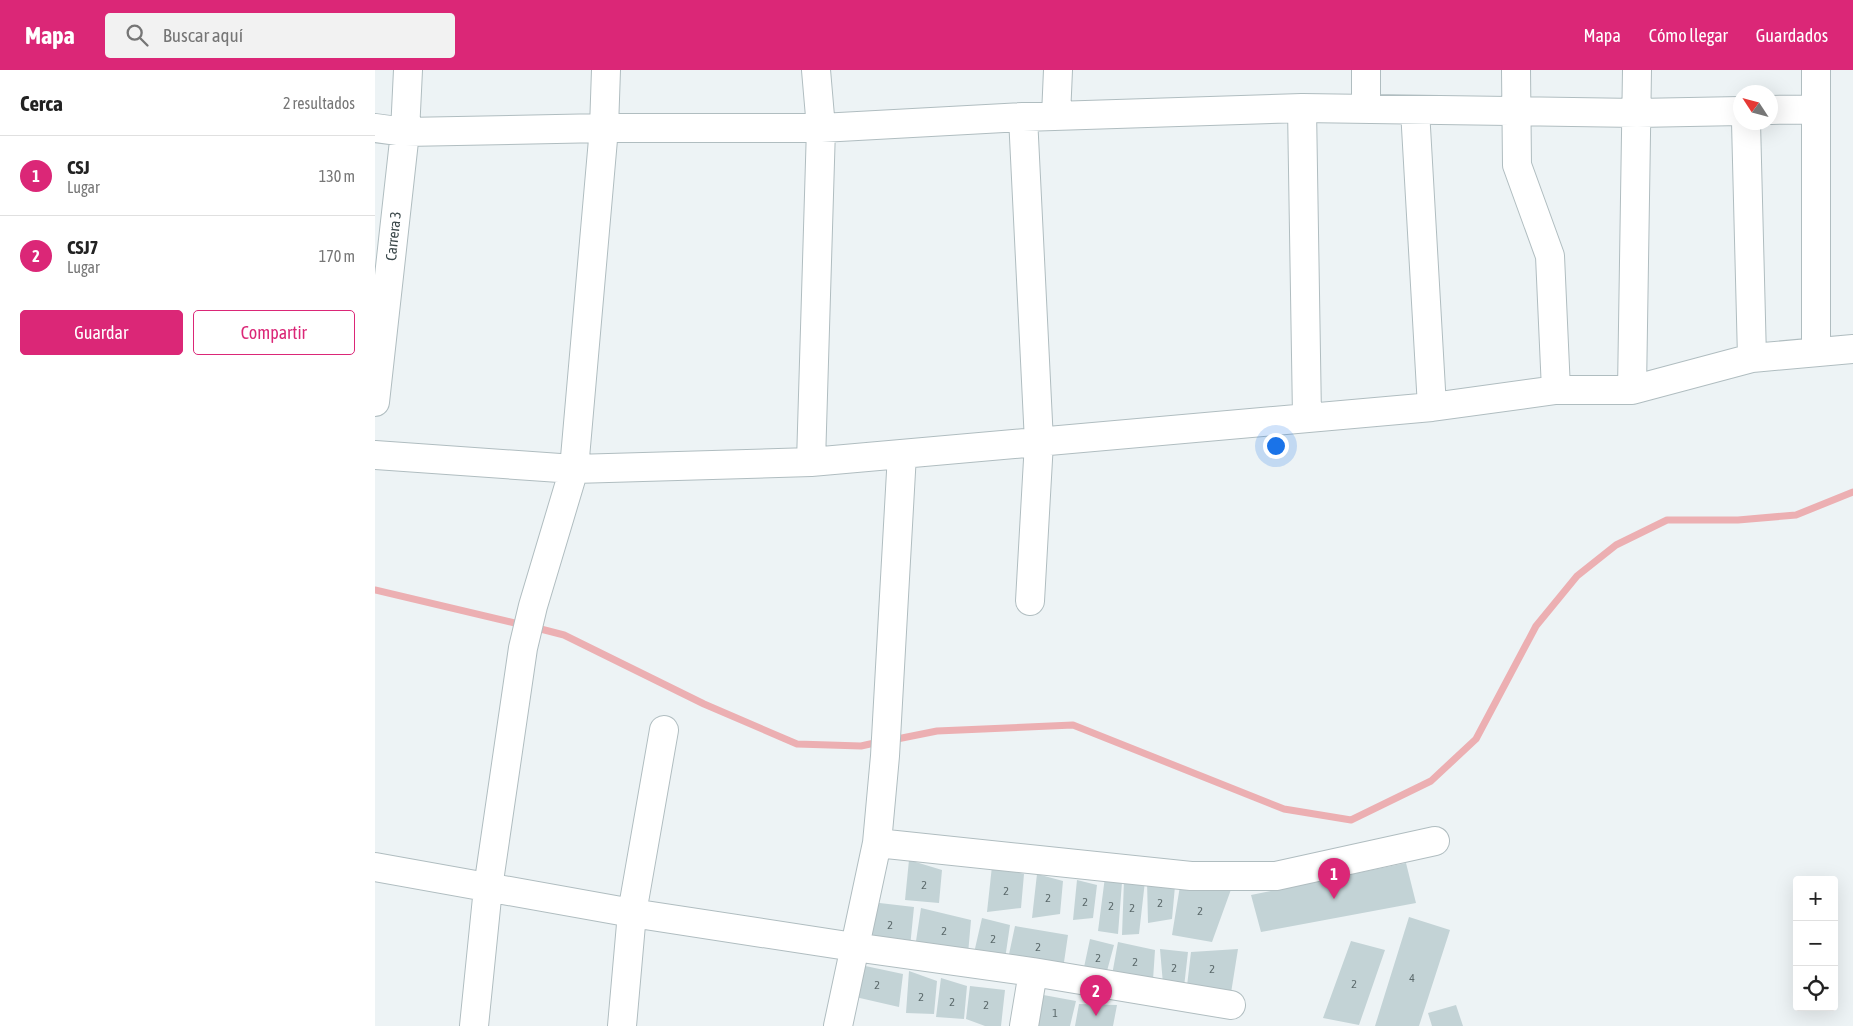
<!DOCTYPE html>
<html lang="es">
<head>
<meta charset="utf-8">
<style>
	body { margin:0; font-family:"Asap Condensed",sans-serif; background:#f2f2f2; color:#222 }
	.controls { position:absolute; right:15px; bottom:15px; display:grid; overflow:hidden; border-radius:5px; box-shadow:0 5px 20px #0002 }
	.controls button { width:45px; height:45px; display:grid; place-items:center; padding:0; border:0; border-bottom:1px solid #e0e0e0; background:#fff; color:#222; font:25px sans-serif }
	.compass { position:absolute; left:1358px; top:15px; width:45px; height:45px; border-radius:50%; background:#fff; box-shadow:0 5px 20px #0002; rotate:306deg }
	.you { position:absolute; left:900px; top:375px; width:18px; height:18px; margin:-12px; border:4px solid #fff; border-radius:50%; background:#1a73e8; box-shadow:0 0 0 8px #1a73e833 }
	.badge { display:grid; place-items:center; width:32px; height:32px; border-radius:50%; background:#db2777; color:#fff; font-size:16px; font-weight:700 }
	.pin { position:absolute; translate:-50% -41px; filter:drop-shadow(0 1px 2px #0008) }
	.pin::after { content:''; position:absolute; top:26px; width:18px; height:15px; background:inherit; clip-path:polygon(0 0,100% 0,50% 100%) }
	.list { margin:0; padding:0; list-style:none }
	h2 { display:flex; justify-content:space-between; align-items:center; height:65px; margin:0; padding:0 20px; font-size:21px }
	h2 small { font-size:16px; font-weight:400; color:#767676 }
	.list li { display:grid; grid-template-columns:32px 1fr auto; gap:15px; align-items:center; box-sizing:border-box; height:80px; padding:0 20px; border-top:1px solid #e0e0e0 }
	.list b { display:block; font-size:19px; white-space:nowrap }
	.list p { margin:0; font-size:16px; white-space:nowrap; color:#767676 }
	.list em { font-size:16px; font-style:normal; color:#767676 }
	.actions { display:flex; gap:10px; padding:15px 20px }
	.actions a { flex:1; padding:11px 0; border:1px solid #db2777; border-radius:5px; text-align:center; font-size:18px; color:#db2777 }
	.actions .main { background:#db2777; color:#fff }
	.icon { flex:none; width:28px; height:28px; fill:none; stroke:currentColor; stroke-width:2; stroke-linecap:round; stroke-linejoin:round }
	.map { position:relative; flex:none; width:1478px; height:956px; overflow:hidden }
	header { display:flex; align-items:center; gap:30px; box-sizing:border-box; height:70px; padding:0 25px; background:#db2777; color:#fff }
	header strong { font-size:24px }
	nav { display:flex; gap:28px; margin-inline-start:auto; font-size:18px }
	.search { width:350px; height:45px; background:#f2f2f2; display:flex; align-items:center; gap:12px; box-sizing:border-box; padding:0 18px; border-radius:5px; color:#767676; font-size:19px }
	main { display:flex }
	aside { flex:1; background:#fff }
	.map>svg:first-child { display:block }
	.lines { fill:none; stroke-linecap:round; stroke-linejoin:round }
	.stream { stroke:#ecafb2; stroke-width:7 }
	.building { fill:#c3d3d6 }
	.minor-casing { stroke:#b0bdc0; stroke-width:30 }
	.minor { stroke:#fff; stroke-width:28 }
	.labels { text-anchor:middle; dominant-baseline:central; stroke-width:4.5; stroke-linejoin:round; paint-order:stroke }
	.number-label { font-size:12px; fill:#5c6a6c }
	.street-label { font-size:15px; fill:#3a4749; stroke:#fff }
</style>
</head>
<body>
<header>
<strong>Mapa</strong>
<div class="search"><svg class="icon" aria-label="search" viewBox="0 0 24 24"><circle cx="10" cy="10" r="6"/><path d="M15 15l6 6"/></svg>Buscar aquí</div>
<nav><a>Mapa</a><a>Cómo llegar</a><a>Guardados</a></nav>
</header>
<main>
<aside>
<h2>Cerca<small>2 resultados</small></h2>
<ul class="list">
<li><span class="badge">1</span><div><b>CSJ</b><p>Lugar</p></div><em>130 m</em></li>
<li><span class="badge">2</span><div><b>CSJ7</b><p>Lugar</p></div><em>170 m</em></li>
</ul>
<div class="actions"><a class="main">Guardar</a><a>Compartir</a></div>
</aside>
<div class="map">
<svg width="1478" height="956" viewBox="0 0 1478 956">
	<rect width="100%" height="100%" fill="#edf3f5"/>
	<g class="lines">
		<path class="stream" d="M0 520 148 555
			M158 557 189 565 329 634 422 674 486 676 504 672
			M517 670 562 661 698 655 909 739 976 750 1056 711 1101 669 1161 556 1202 506 1241 475 1292 450H1363L1421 445 1478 422"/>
	</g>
	<path class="building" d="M534 790 567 800 564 833 530 830Z
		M1031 793 1041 833 886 862 876 825Z
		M617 796 649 804 646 838 612 842Z
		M662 804 688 811 685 844 657 848Z
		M730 807 747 812 743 864 723 861Z
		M702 810 722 815 718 848 698 850Z
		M749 810 770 811 764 864 747 865Z
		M772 810 800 816 797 849 773 853Z
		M858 814 837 872 797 865 805 816Z
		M496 832 539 837 535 877 489 873Z
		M546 838 596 850 593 884 541 871Z
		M1034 847 1075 860 1044 956H1000Z
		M607 848 635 855 630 889 599 883Z
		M640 856 693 865 688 899 633 889Z
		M715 869 739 875 732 901 708 902Z
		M976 871 1010 880 984 955 948 948Z
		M743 872 780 880 778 910 737 905Z
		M785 879 813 882 809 917 788 914Z
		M863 879 856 923 812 916 816 882Z
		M481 894 528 904 524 937 476 926Z
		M534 901 562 911 559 944 531 943Z
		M566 908 592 916 589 949 561 947Z
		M595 916 630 920 626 956H610L591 949Z
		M663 924 701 931 695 956H661Z
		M704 934 742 935 738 956H700Z
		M1081 935 1088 956H1057L1053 943Z"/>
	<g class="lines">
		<g class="minor-casing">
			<path id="minor" d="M991 0V39
				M1141 0 1142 95 1175 186 1181 320
				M1441 0V282
				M927 38 932 347
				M1040 40 1057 337
				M1396 40 1440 39
				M681 46 683 0
				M648 47 664 372 655 531
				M1371 52 1377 288
				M0 58 30 62 229 58H446L648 47 927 38 1262 43 1366 41
				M1257 320 1262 0
				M0 332 30 62 33 0
				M0 385 199 399 436 392 1057 337 1181 320H1257L1377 288 1478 279
				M436 392 446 58 441 0
				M502 773 816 806H901L1060 771
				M0 797 257 843 479 877 658 902 856 935
				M99 956 113 818 148 578 158 536 199 399 229 58 231 0
				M247 956 257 843 289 660
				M463 956 502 773 510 686 527 384
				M649 956 658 902"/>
		</g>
		<use href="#minor" class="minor"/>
	</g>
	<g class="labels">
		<g class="number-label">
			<text x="549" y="815">2</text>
			<text x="631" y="821">2</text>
			<text x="673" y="828">2</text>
			<text x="710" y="832">2</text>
			<text x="785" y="833">2</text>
			<text x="736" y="836">2</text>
			<text x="757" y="838">2</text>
			<text x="825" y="841">2</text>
			<text x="515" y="855">2</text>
			<text x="569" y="861">2</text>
			<text x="618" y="869">2</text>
			<text x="663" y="877">2</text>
			<text x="723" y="888">2</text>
			<text x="760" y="892">2</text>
			<text x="799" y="898">2</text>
			<text x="837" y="899">2</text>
			<text x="1037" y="908">4</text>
			<text x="979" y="914">2</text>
			<text x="502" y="915">2</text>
			<text x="546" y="927">2</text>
			<text x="577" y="932">2</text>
			<text x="611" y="935">2</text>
			<text x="680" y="943">1</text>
		</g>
		<g class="street-label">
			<text transform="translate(18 166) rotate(-84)">Carrera 3</text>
		</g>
	</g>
</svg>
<div class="controls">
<button>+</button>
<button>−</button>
<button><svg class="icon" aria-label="locate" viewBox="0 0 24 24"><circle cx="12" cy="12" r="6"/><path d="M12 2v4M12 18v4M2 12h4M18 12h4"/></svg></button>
</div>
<svg class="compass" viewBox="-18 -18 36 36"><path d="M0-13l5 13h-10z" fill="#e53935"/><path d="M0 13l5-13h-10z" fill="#767676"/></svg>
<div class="you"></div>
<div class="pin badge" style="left:959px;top:829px">1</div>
<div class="pin badge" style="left:721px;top:946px">2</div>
</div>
</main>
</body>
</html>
